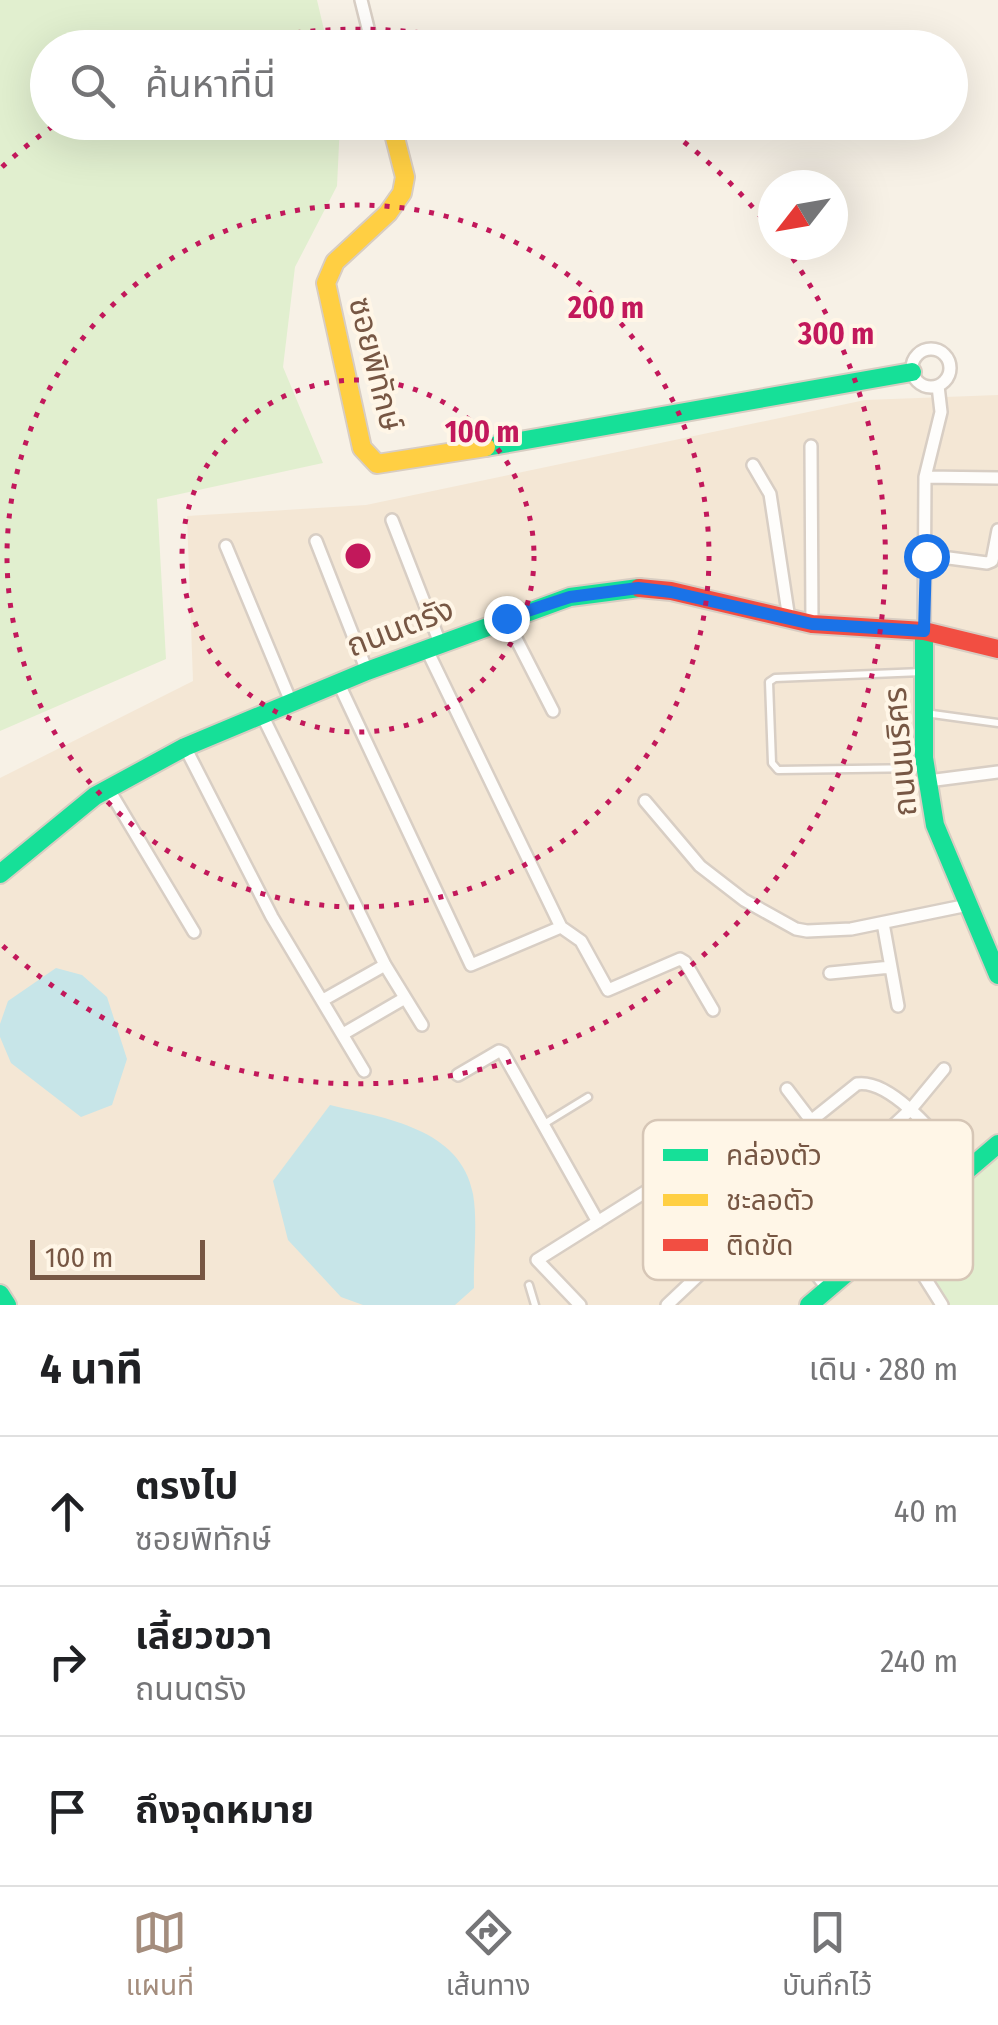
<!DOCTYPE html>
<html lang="th">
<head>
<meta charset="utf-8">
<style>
	body { margin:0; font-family:"Fira Sans Condensed","Noto Sans Thai",sans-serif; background:#f2f2f2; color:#202124 }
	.compass { position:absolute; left:758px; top:170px; width:90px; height:90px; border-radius:50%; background:#fff; box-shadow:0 10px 40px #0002; rotate:239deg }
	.scale { position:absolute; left:30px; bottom:25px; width:175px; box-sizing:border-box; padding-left:10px; border:5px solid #775744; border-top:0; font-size:28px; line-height:35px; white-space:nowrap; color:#775744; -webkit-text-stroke:8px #fff6e7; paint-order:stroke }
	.stop { position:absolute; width:30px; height:30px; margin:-22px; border:8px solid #1a73e8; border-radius:50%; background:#fff }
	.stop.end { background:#1a73e8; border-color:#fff; box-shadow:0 2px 10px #0008 }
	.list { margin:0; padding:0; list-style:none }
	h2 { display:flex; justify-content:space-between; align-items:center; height:130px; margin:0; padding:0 40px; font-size:42px }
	h2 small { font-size:32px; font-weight:400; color:#757577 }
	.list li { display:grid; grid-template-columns:65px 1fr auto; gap:30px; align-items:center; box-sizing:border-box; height:150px; padding:0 40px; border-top:2px solid #e0e0e0 }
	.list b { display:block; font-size:38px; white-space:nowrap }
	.list p { margin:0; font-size:32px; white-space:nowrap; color:#757577 }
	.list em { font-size:32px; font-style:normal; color:#757577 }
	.icon { flex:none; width:55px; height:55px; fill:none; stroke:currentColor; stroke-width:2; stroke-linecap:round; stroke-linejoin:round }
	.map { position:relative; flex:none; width:998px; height:1305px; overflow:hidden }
	.search { position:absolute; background:#fff; box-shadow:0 10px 40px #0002; left:30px; right:30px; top:30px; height:110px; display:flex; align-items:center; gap:25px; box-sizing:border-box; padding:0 35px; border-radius:55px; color:#757577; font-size:38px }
	.sheet { height:580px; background:#fff }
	nav { display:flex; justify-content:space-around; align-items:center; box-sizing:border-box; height:140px; border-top:2px solid #e0e0e0; background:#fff; font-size:28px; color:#757577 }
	nav a { display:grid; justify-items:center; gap:5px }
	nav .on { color:#a48d7d }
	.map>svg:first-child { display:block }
	.residential { fill:#f4e7d5 }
	.green { fill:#e1efcf }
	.water { fill:#c7e5e8 }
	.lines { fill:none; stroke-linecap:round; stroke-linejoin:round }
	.lane-casing { stroke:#d8cec4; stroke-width:11 }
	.street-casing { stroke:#d8cec4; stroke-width:16 }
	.fast-casing { stroke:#d8cdc2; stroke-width:22 }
	.slow-casing { stroke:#d8cdc2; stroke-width:22 }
	.jam-casing { stroke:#d8cdc2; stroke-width:22 }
	.lane { stroke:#fefdfb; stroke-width:6 }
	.street { stroke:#fefdfb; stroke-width:11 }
	.fast { stroke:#16e098; stroke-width:18 }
	.slow { stroke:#ffcf43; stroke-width:18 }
	.jam { stroke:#f24e42; stroke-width:18 }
	.route { stroke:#1a73e8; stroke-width:12 }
	.ring { fill:none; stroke:#c2185b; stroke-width:5; stroke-dasharray:5 10 }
	.labels { text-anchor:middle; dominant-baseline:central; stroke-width:8; stroke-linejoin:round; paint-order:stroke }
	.street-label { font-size:32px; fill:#775744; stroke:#fff6e7 }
	.key { fill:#fff6e7; stroke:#d6c6b6; stroke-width:2.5 }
	.key-label { font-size:28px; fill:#775744 }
	.centre { fill:#c2185b; stroke:#fff6e7; stroke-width:5 }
	.ring-label { font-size:30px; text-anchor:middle; font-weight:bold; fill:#c2185b; stroke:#fff6e7; stroke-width:8; stroke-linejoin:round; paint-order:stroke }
</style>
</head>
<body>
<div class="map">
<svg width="998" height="1305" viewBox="0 0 998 1305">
	<rect width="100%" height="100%" fill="#f7f1e6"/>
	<path class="residential" d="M998 395V1305H0V778L193 681 187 516 366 505 865 400Z"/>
	<path class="green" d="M0 0H317L328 47 48 48V122L340 123 337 186 295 267 283 367 323 463 157 499 166 659 0 731Z
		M998 1156V1305H949L906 1234Z"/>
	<path class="water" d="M56 968 82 975 107 997 127 1059 112 1105 81 1117 11 1063 0 1037V1024L8 1001Z
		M330 1105C384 1118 461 1128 473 1194 478 1223 473 1258 474 1288L455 1305H363L341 1297 288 1240 273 1181Z"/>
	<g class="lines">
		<g class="lane-casing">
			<path id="lane" d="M922 672 775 678 769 682 772 763 778 770 925 768
				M925 713 998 723
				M544 1124 588 1097
				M529 1285 535 1305"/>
		</g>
		<g class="street-casing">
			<path id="street" d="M361 0 373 48
				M912 368a19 19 0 1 1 38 0a19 19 0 1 1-38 0Z
				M811 446 812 624
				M753 465 770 494 789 619
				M925 477 998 478
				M392 520 440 643
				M316 541 367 671
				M226 546 291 702
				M926 555 987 563 992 561 998 530
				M506 619 553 711
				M924 631 925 477 941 412 938 386
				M426 648 561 927 581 941 608 990 680 959 685 962 713 1010
				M338 682 471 965 561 927
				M262 715 385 965 422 1025
				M185 747 272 917 364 1071
				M928 781 998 772
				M108 788 194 932
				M645 801 700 866 744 900 796 929 807 931 851 929 968 905
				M883 923 898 1006
				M830 973 891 967
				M323 1000 385 965
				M343 1034 405 998
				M458 1075 499 1051 503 1053 598 1222
				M787 1089 896 1232 942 1305
				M812 1120 857 1084C893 1078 944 1145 966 1170
				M847 1169 911 1109 944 1069
				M744 1183 828 1289
				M580 1305 537 1260 658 1184
				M667 1305 739 1237"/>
		</g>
		<g class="fast-casing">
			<path id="fast" d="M486 447 912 372
				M924 631V758L935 825 998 975
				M0 874 95 796 185 747 367 671 570 597 639 588
				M0 1294 7 1305
				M809 1305 998 1144"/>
		</g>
		<g class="slow-casing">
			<path id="slow" d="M391 122 405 177 402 193 388 213 335 262 326 283 362 448 377 464 486 447"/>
		</g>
		<g class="jam-casing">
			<path id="jam" d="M639 588 671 591 812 624 924 631 998 649"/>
		</g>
		<use href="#lane" class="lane"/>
		<use href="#street" class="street"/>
		<use href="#fast" class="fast"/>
		<use href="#slow" class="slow"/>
		<use href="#jam" class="jam"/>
	</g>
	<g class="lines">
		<path class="route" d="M506 618 570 597 638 588 671 592 812 624 924 631 926 556"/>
	</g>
	<g class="ring">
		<circle cx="358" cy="556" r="176"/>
		<circle cx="358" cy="556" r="351"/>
		<path d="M2 167A527 527 0 0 1 56 124M222 47A527 527 0 0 1 494 47M660 124A527 527 0 0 1 770 228M784 246A527 527 0 0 1 2 945"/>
	</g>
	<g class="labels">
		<g class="street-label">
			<text transform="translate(376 364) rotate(76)">ซอยพิทักษ์</text>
			<text transform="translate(400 627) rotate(-21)">ถนนตรัง</text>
			<text transform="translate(900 752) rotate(-95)">ถนนนริศร</text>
		</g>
	</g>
	<rect x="643" y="1120" width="330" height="160" rx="15" class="key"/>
	<rect x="663" y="1149" width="45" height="12" fill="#16e098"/>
	<rect x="663" y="1194" width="45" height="12" fill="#ffcf43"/>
	<rect x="663" y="1239" width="45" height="12" fill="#f24e42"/>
	<g class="key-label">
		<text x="726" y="1165">คล่องตัว</text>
		<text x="726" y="1210">ชะลอตัว</text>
		<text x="726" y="1255">ติดขัด</text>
	</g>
	<circle cx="358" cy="556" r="15" class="centre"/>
	<g class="ring-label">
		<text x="606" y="318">200 m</text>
		<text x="836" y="344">300 m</text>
		<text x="482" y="442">100 m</text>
	</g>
</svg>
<svg class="compass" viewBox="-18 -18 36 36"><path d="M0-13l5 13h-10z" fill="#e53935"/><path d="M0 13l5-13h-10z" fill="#757577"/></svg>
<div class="scale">100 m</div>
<div class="stop" style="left:926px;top:556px"></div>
<div class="stop end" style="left:506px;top:618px"></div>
<div class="search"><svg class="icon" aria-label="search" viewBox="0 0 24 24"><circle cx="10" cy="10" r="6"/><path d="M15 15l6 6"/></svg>ค้นหาที่นี่</div>
</div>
<section class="sheet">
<h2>4 นาที<small>เดิน · 280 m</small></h2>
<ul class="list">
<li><svg class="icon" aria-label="ahead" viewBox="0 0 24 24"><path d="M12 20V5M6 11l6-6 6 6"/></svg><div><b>ตรงไป</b><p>ซอยพิทักษ์</p></div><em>40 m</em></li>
<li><svg class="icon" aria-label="right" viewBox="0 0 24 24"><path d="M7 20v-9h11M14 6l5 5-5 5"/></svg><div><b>เลี้ยวขวา</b><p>ถนนตรัง</p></div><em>240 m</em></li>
<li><svg class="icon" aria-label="arrive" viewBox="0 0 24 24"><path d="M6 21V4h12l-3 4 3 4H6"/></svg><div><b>ถึงจุดหมาย</b></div></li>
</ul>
</section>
<nav>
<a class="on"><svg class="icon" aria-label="map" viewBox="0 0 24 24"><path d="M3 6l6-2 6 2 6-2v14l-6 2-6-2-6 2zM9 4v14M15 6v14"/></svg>แผนที่</a>
<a><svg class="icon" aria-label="directions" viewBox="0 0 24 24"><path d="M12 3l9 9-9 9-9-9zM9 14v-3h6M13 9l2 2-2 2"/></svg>เส้นทาง</a>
<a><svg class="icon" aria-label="saved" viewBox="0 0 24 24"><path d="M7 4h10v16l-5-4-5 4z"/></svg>บันทึกไว้</a>
</nav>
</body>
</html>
